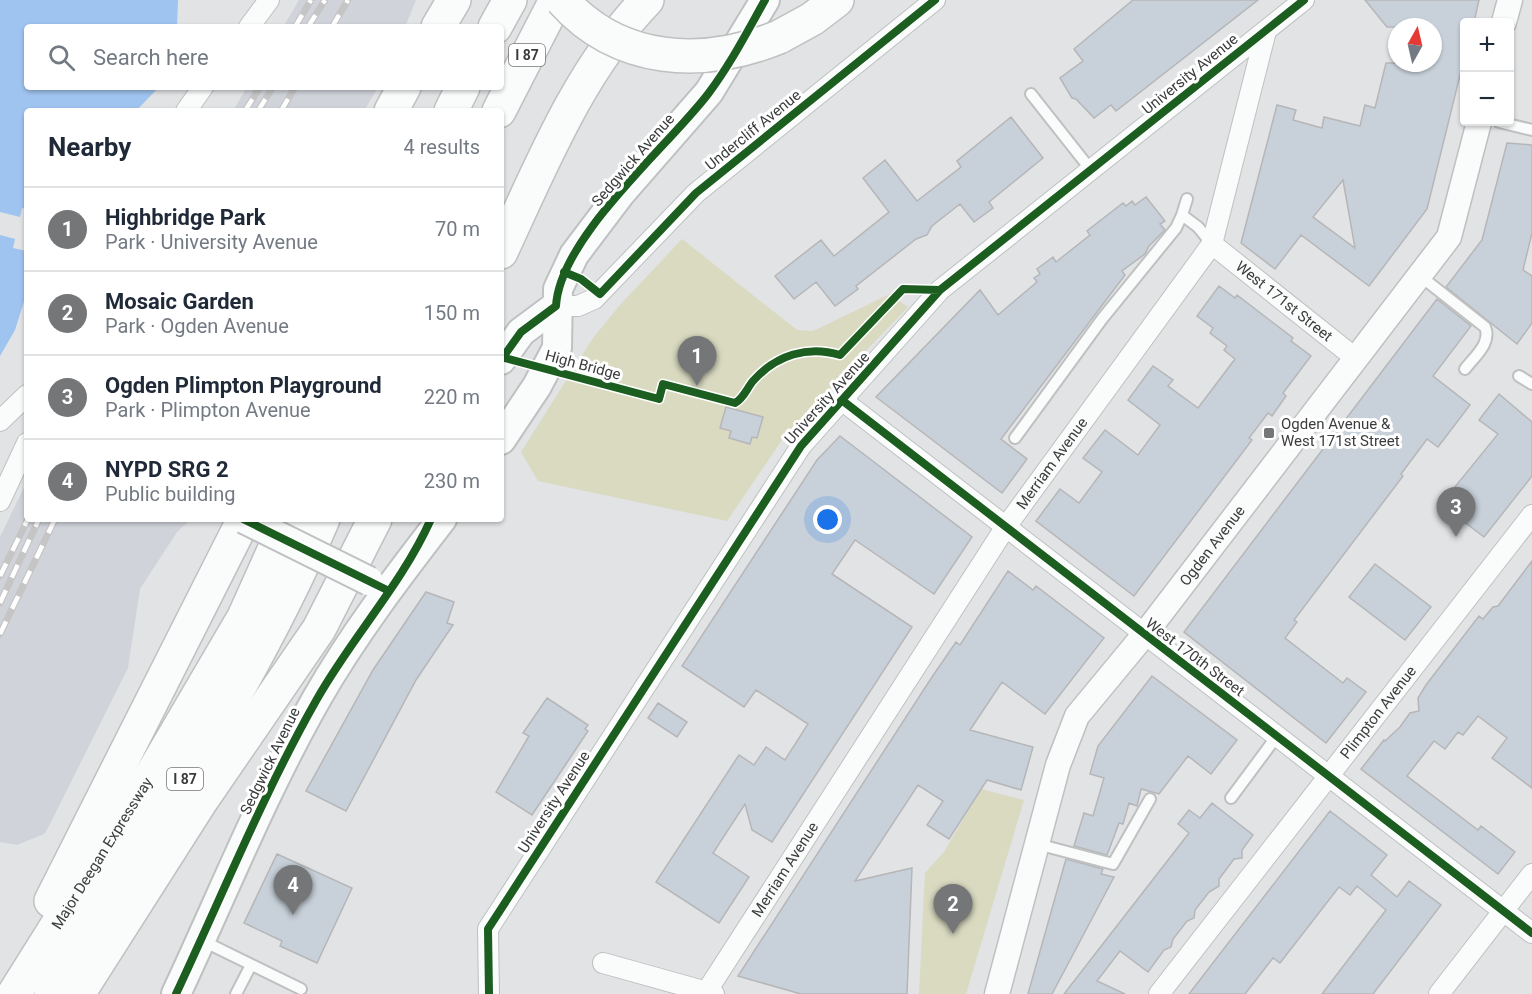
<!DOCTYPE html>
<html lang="en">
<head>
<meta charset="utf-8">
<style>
	body { margin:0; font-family:Roboto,sans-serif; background:#f2f2f3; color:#1f2937 }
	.controls { position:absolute; right:18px; top:18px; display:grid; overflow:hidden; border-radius:6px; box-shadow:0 2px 4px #0004 }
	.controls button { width:54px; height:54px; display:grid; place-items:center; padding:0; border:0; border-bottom:2px solid #e0e1e3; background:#fff; color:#1f2937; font:30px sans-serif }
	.compass { position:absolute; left:1388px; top:18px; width:54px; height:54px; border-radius:50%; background:#fff; box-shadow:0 2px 4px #0004; rotate:8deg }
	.you { position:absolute; left:828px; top:520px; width:21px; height:21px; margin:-15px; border:4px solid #fff; border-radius:50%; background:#1a73e8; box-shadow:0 0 0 9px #1a73e833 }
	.badge { display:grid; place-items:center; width:39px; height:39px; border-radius:50%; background:#757678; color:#fff; font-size:20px; font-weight:700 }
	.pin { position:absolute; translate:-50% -50px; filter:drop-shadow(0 2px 3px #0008) }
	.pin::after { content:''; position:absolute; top:32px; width:21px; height:18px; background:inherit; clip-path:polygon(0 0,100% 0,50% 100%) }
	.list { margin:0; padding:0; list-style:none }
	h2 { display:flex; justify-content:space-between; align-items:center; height:78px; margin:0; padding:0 24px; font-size:26px }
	h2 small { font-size:20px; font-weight:400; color:#747a83 }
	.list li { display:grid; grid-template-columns:39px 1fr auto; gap:18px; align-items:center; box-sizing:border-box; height:84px; padding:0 24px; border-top:2px solid #e0e1e3 }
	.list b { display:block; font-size:22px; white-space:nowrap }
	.list p { margin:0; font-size:20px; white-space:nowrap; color:#747a83 }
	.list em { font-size:20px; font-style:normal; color:#747a83 }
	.icon { flex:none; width:33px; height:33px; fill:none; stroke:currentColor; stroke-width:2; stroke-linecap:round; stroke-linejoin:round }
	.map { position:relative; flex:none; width:1532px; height:994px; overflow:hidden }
	.search { position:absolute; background:#fff; box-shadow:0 2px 4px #0004; left:24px; top:24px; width:480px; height:66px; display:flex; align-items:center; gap:15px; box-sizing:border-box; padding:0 21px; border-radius:6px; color:#747a83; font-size:22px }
	.panel { position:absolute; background:#fff; box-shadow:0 2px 4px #0004; left:24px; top:108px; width:480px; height:414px; border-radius:6px }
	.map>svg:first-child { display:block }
	.built { fill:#d0d4da }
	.green { fill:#d9dac0 }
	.water { fill:#9fc4ef }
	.pier { fill:#e1e3e5 }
	.building { fill:#c8d1da; stroke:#b6b6b8; stroke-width:1.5; fill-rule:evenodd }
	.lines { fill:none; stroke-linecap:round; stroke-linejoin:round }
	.service-casing { stroke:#bfc0c1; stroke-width:14 }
	.minor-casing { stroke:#bfc0c1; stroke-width:22 }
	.tertiary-casing { stroke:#bfc0c1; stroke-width:27 }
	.secondary-casing { stroke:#bfc0c1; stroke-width:32 }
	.motorway-casing { stroke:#bfc0c1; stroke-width:36 }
	.service { stroke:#fafbfb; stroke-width:10 }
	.minor { stroke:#fafbfb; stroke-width:20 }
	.tertiary { stroke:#fafbfb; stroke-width:24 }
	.secondary { stroke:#fafbfb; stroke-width:28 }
	.motorway { stroke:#fafbfb; stroke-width:33 }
	.rail-casing { stroke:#c5c5c6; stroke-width:7 }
	.rail { stroke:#fff; stroke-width:4.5; stroke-dasharray:14; stroke-linecap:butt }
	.secondary-bridge-casing { stroke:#bfc0c1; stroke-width:32; stroke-linecap:butt }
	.motorway-bridge-casing { stroke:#bfc0c1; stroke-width:36; stroke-linecap:butt }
	.secondary-bridge { stroke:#fafbfb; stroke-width:28 }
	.motorway-bridge { stroke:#fafbfb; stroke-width:33 }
	.cycleway-casing { stroke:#fff; stroke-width:11 }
	.cycleway { stroke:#1b5e20; stroke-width:8 }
	.poi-dot { fill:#757678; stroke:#fff; stroke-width:2 }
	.labels { text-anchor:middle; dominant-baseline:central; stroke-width:6; stroke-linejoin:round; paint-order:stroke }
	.shield { fill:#fff; stroke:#767677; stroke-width:1.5 }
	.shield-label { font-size:14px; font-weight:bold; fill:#3b3c3d }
	.street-label { font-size:15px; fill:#3b3c3d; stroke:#fff }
	.poi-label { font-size:15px; fill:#3b3c3d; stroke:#fff; text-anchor:start }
</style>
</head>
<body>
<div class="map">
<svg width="1532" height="994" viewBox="0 0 1532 994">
	<rect width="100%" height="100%" fill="#e1e3e5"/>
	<path class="built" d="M299 0H416L405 27H283Z
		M247 87H378L364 111H233Z
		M27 481V519H191L177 532 140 589 128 668 48 828 44 834 17 845 0 842V537Z"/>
	<path class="green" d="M682 239 797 330 813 331 890 294 908 307 786 434 727 521 538 481 521 452 593 338 620 305Z
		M981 789 1024 800 966 994H919L925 873 944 852Z"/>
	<path class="water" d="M0 0H178L177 27H27V87H159L136 111H27V292L15 330 0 356Z"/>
	<path class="pier" d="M22 208 27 209V251L13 248 15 239 0 235V212L20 217Z"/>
	<path class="building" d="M1133 0H1258L1116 111 1111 105 1094 118 1076 99 1072 98 1060 78 1083 61 1074 49Z
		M1365 0H1479L1474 22H1464V59L1427 209 1369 286 1301 235 1275 269 1241 243 1277 105 1296 110 1293 120 1322 128 1324 117 1360 126 1365 105 1375 108 1386 63H1433V27H1387ZM1343 180 1355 248 1313 217Z
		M1011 117 1043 158 989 202 993 208 974 222 960 204 932 226 927 235 916 239 856 286 858 289 835 306 816 282 794 299 775 276 821 240 834 256 889 212 863 178 885 160 917 201 961 167 957 161Z
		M1507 143 1532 145V233L1523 270 1532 276V323L1517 344 1446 287 1482 240Z
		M1146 197 1165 221 1160 224 1165 230 1149 246 1145 254 1122 271 1125 275 1001 439 1027 459 1002 493 876 397 980 290 998 315 1037 282 1034 278 1040 274 1037 269 1053 257 1056 262 1090 235 1087 231 1123 203 1126 206 1132 201 1135 205Z
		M1219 286 1235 298 1237 295 1293 338 1291 341 1311 356 1283 393 1286 396 1272 416 1268 413 1249 438 1252 440 1134 596 1036 521 1060 489 1079 503 1102 472 1083 458 1105 430 1138 455 1160 425 1128 400 1153 366 1173 380 1168 386 1198 408 1235 359 1224 350 1227 346 1210 333 1213 328 1197 316Z
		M1437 299 1471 326 1433 376 1470 405 1438 447 1427 439 1401 474 1403 476 1294 620 1297 622 1285 638 1343 683 1347 678 1366 692 1326 743 1184 632Z
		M1499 394 1532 422V476L1484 537 1441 504 1498 434 1479 420Z
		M726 407 763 417 757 438 752 437 750 444 729 438 731 431 720 428Z
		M840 436 972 537 934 594 855 540 832 574 912 627 772 842 752 830 745 804 713 853 749 877 719 923 656 882 739 755 754 765 766 747 785 760 808 724 756 690 744 707 682 666 817 460Z
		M1532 561V788L1492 758 1507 738 1478 716 1463 735 1458 732 1445 749 1434 741 1407 776 1478 830 1481 826 1515 852 1498 874 1361 769 1384 740 1385 741 1400 727 1410 713 1419 711 1418 698 1426 685 1479 616 1483 619 1493 607 1498 606Z
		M1375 564 1431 607 1405 640 1349 597Z
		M1008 571 1033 590 1036 586 1104 638 1045 714 1002 682 970 730 1033 747 1021 790 987 780 949 839 927 825 943 801 918 785 855 881 912 868 907 994H801L738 976 932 677 956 642 960 645Z
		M426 592 454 602 447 623 453 625 416 680 346 811 306 791 373 670Z
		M1152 676 1237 740 1211 774 1188 756 1159 794 1141 789 1137 806 1129 803 1123 824 1119 823 1107 855 1074 846 1084 813 1093 816 1104 778 1090 774 1098 746Z
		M547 698 588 725 585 729 588 731 532 815 496 792 529 736 523 733Z
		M658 703 687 722 677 737 648 718Z
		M1212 803 1253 835 1242 850V858L1234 859 1219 879V886L1209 892 1195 910 1194 918 1187 921 1173 939 1171 947 1164 950 1148 972 1120 951 1097 981 1125 994H1064L1189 833 1178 824 1189 810 1200 818Z
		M1330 811 1387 855 1371 875 1397 897 1409 881 1441 905 1373 994H1322L1386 910 1357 886 1350 895 1339 887 1280 963 1273 958 1245 994H1189Z
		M277 854 352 888 317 963 280 946 282 941 244 923Z
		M1066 859 1103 869 1101 874 1114 877 1052 994H1028Z"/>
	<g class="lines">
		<g class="service-casing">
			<path id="service" d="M1031 94 1091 170
				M1499 122 1532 130
				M1182 215 1187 199
				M1419 275 1485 327C1492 343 1474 357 1465 369
				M1519 376 1532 384
				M1015 438 1102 319 1176 228 1182 215 1198 227 1212 244
				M1231 798 1277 736
				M1037 844 1113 864 1150 799
				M201 940 301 989
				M236 994 251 965"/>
		</g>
		<g class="minor-casing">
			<g id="minor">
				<path d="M249 27 269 0"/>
				<path d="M186 111 203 87"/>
				<path id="s1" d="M1212 244 1354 357"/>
				<path d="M556 306H578L594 299 696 193 935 0"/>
				<path d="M843 401 1532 933"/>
				<path d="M0 421 27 395"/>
				<path d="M0 501 27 443"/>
				<path d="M603 963 714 994"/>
				<path d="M489 994 488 929 801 446 940 290 1304 0"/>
				<path id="s2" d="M705 994 1005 528 1212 244 1266 31"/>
				<path id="s3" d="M1159 994 1532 515"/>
				<path d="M1439 994 1532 874"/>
			</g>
		</g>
		<g class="tertiary-casing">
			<g id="tertiary">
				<path d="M1504 22 1510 0"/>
				<path id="s4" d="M997 994 1058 765 1077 716 1144 635 1449 237 1479 122"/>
			</g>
		</g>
		<g class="secondary-casing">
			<path id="secondary" d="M501 360 521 332 556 306
				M501 440 537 386 557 348 558 289 574 255 620 194 709 92 765 0
				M176 994C222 896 263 793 317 698 353 635 398 576 442 519"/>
		</g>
		<g class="motorway-casing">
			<g id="motorway">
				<path d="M438 27 454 0"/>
				<path d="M495 27 510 0"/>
				<path d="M779 37 812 19 837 0"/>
				<path d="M391 111 404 87"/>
				<path d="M451 111 463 87"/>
				<path d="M499 111 556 0"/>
				<path d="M501 252C541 166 580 69 647 0"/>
				<path d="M51 901 244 519"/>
				<path id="s5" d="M14 994 155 769 244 617 288 519"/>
				<path d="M51 994C148 839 250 688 323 519"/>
				<path d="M78 994 201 801 319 629 375 519"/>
			</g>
		</g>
		<use href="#service" class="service"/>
		<use href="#minor" class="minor"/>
		<use href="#tertiary" class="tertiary"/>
		<use href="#secondary" class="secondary"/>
		<use href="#motorway" class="motorway"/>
		<g class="rail-casing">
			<path id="rail" d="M295 27 311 0
				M308 27 325 0
				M332 27 348 0
				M245 111 260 87
				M258 111 273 87
				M281 111 295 87
				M0 576 28 519
				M0 603 39 519
				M0 634 55 519"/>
		</g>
		<use href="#rail" class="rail"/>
		<g class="secondary-bridge-casing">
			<path id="secondary-bridge" d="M244 519 369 581"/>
		</g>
		<g class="motorway-bridge-casing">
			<path id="motorway-bridge" d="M562 0C619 64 703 68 779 37"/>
		</g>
		<use href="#secondary-bridge" class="secondary-bridge"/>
		<use href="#motorway-bridge" class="motorway-bridge"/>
		<g class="cycleway-casing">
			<path id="cycleway" d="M564 272 581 279 600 294 696 193 935 0
				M501 357 659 399 663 384 735 403C744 398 747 388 753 381 776 355 808 345 840 355L903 289 940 290
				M501 360 521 332 556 306C560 237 666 149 708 94 730 65 747 32 765 0
				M843 401 1532 933
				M243 519 389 591
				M176 994C222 896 263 794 317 699 352 637 402 584 431 519
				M489 994 488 929 801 446 940 290 1304 0"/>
		</g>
		<use href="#cycleway" class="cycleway"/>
	</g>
	<rect class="poi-dot" x="1263" y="427" width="12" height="12" rx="3"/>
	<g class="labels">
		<g class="shield">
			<rect x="509" y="44" width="36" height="22" rx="4.5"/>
			<rect x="167" y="768" width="36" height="22" rx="4.5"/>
		</g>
		<g class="shield-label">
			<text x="527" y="55">I 87</text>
			<text x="185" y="779">I 87</text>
		</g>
		<g class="street-label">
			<text transform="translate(1190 74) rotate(-39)">University Avenue</text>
			<text transform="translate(753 130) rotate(-39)">Undercliff Avenue</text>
			<text transform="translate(633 160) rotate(-49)">Sedgwick Avenue</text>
			<text stroke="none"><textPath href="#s1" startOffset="92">West 171st Street</textPath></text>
			<text transform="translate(583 365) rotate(15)">High Bridge</text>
			<text transform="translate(827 398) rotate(-48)">University Avenue</text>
			<text stroke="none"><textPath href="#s2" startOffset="634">Merriam Avenue</textPath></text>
			<text stroke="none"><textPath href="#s4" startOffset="507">Ogden Avenue</textPath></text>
			<text transform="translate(1195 657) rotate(37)">West 170th Street</text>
			<text stroke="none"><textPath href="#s3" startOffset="357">Plimpton Avenue</textPath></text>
			<text transform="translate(270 761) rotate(-64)">Sedgwick Avenue</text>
			<text transform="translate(554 802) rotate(-57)">University Avenue</text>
			<text stroke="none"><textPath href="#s5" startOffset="166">Major Deegan Expressway</textPath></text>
			<text stroke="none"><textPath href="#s2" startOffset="148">Merriam Avenue</textPath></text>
		</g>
		<g class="poi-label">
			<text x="1281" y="424">Ogden Avenue &amp;<tspan x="1281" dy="17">West 171st Street</tspan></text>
		</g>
	</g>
</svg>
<div class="controls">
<button>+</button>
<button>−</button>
</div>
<svg class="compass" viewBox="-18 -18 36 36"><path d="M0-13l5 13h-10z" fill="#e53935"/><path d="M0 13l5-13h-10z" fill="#747a83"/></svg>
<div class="you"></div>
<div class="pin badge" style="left:697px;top:386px">1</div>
<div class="pin badge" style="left:953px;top:934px">2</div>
<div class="pin badge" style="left:1456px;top:537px">3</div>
<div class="pin badge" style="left:293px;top:915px">4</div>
<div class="search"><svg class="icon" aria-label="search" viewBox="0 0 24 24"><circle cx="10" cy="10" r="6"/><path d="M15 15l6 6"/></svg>Search here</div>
<section class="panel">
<h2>Nearby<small>4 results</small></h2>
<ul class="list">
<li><span class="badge">1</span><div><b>Highbridge Park</b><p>Park · University Avenue</p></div><em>70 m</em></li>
<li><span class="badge">2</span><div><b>Mosaic Garden</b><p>Park · Ogden Avenue</p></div><em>150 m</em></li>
<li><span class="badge">3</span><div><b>Ogden Plimpton Playground</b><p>Park · Plimpton Avenue</p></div><em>220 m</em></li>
<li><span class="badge">4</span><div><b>NYPD SRG 2</b><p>Public building</p></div><em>230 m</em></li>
</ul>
</section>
</div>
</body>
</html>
